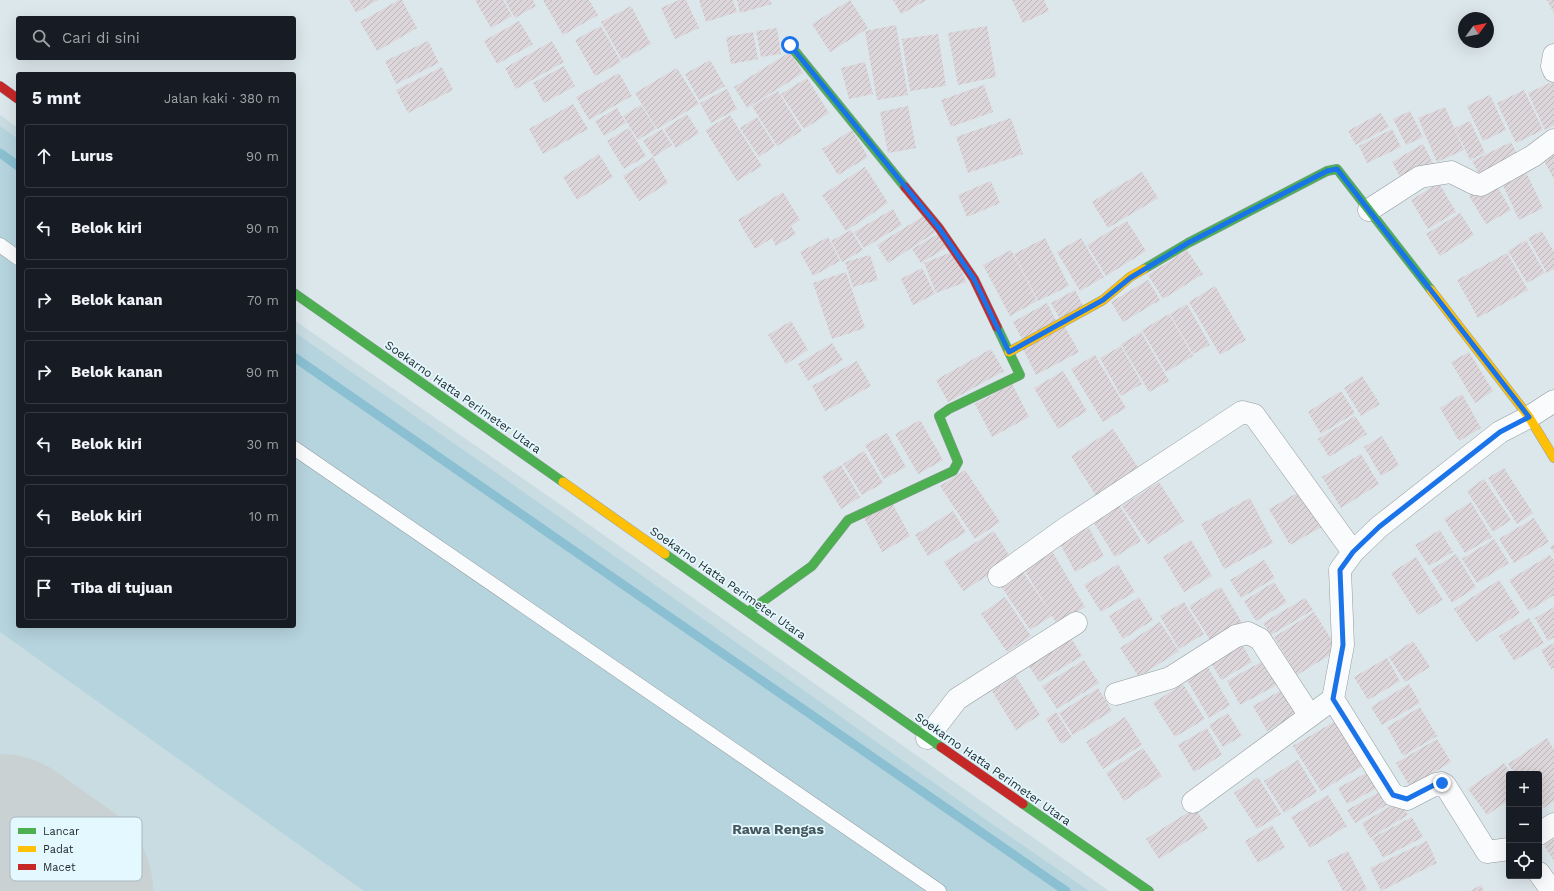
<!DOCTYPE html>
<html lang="id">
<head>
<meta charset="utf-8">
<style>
	body { margin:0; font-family:"Work Sans",sans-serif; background:#20242c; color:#f1f3f6 }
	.controls { position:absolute; right:12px; bottom:12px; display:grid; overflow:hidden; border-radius:4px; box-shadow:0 4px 16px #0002 }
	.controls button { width:36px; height:36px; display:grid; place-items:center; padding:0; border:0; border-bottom:1px solid #363941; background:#171b24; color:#f1f3f6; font:20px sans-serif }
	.compass { position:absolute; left:1458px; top:12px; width:36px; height:36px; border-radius:50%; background:#171b24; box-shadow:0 4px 16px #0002; rotate:57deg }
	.stop { position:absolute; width:12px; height:12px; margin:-9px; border:3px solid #1a73e8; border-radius:50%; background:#fff }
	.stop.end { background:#1a73e8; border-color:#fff; box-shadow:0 1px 4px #0008 }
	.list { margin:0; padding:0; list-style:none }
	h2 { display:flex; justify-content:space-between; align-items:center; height:52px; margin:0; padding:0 16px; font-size:17px }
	h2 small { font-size:13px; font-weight:400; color:#9ea1a6 }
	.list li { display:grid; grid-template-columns:26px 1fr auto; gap:12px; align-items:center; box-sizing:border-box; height:64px; margin:0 8px 8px; padding:0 8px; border:1px solid #363941; border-radius:4px }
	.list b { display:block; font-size:15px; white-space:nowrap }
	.list em { font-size:13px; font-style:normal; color:#9ea1a6 }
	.icon { flex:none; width:22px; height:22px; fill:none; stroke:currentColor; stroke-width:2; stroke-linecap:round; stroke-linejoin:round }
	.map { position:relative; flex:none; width:1554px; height:891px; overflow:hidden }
	.search { position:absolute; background:#171b24; box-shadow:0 4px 16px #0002; left:16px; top:16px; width:280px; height:44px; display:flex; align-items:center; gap:10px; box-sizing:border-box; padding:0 14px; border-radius:4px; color:#9ea1a6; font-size:15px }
	.panel { position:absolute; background:#171b24; box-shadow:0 4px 16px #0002; left:16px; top:72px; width:280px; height:556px; border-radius:4px }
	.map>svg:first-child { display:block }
	.built { fill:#c8dce2 }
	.grass { fill:#b6d4de }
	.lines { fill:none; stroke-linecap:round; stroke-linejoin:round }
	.stream { stroke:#8ac0d1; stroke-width:9 }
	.runway { stroke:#cad1d3; stroke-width:196 }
	.building { fill:url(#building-hatch) }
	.lane-casing { stroke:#929b9e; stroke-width:15 }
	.street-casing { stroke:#929b9e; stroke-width:23 }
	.fast-casing { stroke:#929b9e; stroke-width:10 }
	.slow-casing { stroke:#929b9e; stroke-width:10 }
	.jam-casing { stroke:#929b9e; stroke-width:10 }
	.lane { stroke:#fafbfc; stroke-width:14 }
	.street { stroke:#fafbfc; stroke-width:22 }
	.fast { stroke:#4caf50; stroke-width:9 }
	.slow { stroke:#ffc107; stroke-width:9 }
	.jam { stroke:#c62828; stroke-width:9 }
	.route { stroke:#1a73e8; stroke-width:5 }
	.labels { text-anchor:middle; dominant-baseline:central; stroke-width:3.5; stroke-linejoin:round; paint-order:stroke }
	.street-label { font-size:12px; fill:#1f272a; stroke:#e3f8ff }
	.quarter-label { font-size:14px; font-weight:bold; fill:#46575d; stroke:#e3f8ff }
	.key { fill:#e3f8ff; stroke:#a8b9bf; stroke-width:1 }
	.key-label { font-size:11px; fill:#1f272a }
</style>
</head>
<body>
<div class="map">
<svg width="1554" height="891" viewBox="0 0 1554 891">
	<defs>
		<pattern id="building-hatch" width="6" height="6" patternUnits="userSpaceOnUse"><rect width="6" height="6" fill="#dcd5d9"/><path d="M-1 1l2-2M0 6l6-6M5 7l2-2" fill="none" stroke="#bcb7ba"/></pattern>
	</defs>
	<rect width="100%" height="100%" fill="#dce7eb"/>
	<path class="built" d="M0 115 18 128V626H294V320L564 507 1109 891H0Z"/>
	<path class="grass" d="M0 126 18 139V626H294V332L555 514 992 824 1089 891H364L0 632Z"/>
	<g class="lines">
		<path class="stream" d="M0 153 18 166
			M294 357 1066 891"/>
		<path class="runway" d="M0 852 55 891"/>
	</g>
	<path class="building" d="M349 0H378L356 13Z
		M399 0H402L417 28 377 51 360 22Z
		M475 0H503L512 16 491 28Z
		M505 0H533L536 6 515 18Z
		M543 0H589L598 15 563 35Z
		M679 0H686L699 28 675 39 661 8Z
		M699 0H733L737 12 706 22Z
		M737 0H770L772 4 740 13Z
		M850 0 868 28 830 52 812 24Z
		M893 0H927L901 14Z
		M1012 0H1044L1049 11 1023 23Z
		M1547 0H1554V13Z
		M631 6 651 44 622 60 601 22Z
		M519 21 533 44 497 64 484 41Z
		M896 25 908 95 877 100 865 31Z
		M601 26 621 62 595 76 575 40Z
		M987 26 996 77 958 85 948 33Z
		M777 28 781 54 761 57 756 31Z
		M753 32 758 59 731 64 726 37Z
		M938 34 946 86 910 91 902 39Z
		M428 41 439 63 396 84 385 61Z
		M552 41 564 62 516 89 505 68Z
		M790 52 803 73 747 108 734 87Z
		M710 60 725 86 699 100 685 74Z
		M865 62 873 94 849 99 841 68Z
		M564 66 575 86 544 103 533 83Z
		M442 67 453 90 408 113 396 90Z
		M677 68 699 104 657 129 635 93Z
		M619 73 632 96 589 120 576 97Z
		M807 78 829 113 804 129 781 94Z
		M1554 81V125L1545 130 1528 93Z
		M984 85 993 112 951 127 941 100Z
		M727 89 737 109 711 123 700 103Z
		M1524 90 1543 130 1516 143 1497 103Z
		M778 91 802 131 777 146 752 106Z
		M1490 95 1506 130 1483 141 1467 106Z
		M573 104 588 129 543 154 529 129Z
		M641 105 656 129 638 140 623 116Z
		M908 106 916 148 888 153 880 112Z
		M1445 107 1464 150 1437 162 1418 118Z
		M617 108 626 123 604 136 595 121Z
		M1410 111 1423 137 1406 145 1393 119Z
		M1381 113 1389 127 1356 145 1348 131Z
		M687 114 699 133 676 148 664 129Z
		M730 115 762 166 737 181 705 130Z
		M757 117 775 146 759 157 740 128Z
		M1011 118 1023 154 968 173 956 137Z
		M1470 121 1485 153 1470 160 1455 128Z
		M629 128 646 156 624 169 607 141Z
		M662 129 672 145 654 157 643 141Z
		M1392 129 1401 147 1367 163 1359 146Z
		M852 130 868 157 838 175 822 149Z
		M1511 142 1521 162 1483 181 1472 161Z
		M1423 144 1434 165 1403 182 1392 162Z
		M1554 146V179L1540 154Z
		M599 154 613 177 577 200 563 177Z
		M653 157 668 183 639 201 623 176Z
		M865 167 888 203 846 231 822 195Z
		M1525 170 1543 208 1519 220 1501 181Z
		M1142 172 1158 198 1108 228 1092 202Z
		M991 181 1000 203 967 217 958 195Z
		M1494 181 1511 210 1486 224 1469 196Z
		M1439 183 1456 212 1428 229 1411 200Z
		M783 192 800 220 791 226 796 234 776 246 772 238 755 249 738 220Z
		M893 209 902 225 864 248 854 232Z
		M1460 213 1474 235 1440 256 1426 234Z
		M925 215 936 232 888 263 877 245Z
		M1127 221 1146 251 1106 276 1087 245Z
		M851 230 863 250 842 262 831 241Z
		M1542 231 1554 252V269L1547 273 1528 238Z
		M938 234 946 248 921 263 912 249Z
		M828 237 840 261 813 276 800 252Z
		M1045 238 1069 286 1038 301 1014 254Z
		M1081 238 1104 277 1080 291 1057 252Z
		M1526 240 1545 273 1527 283 1508 251Z
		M1011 250 1037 301 1010 316 983 265Z
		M1187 250 1203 274 1163 299 1148 275Z
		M954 251 966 282 936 293 924 263Z
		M1507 253 1528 290 1478 318 1457 280Z
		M870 255 878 280 853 287 845 262Z
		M922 268 935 294 913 305 901 279Z
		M846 272 865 328 832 339 813 283Z
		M1148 280 1160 300 1123 322 1111 302Z
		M1215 286 1246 340 1220 355 1189 302Z
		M1075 290 1085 309 1061 321 1051 303Z
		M1047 303 1057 322 1023 341 1013 322Z
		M1187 304 1210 345 1193 354 1170 314Z
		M1169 314 1193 356 1166 372 1142 330Z
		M791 321 808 350 786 364 768 335Z
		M1065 327 1079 352 1036 375 1023 349Z
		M1141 332 1169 381 1149 392 1121 344Z
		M832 343 843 360 808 381 798 364Z
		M1121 346 1142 384 1121 396 1100 358Z
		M991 349 1004 371 948 402 936 380Z
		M1469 352 1493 391 1475 403 1451 362Z
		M1095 355 1126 408 1103 422 1071 369Z
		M857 361 871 386 825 411 812 386Z
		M1063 371 1087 411 1058 429 1034 388Z
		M1362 376 1380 404 1361 416 1344 388Z
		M1012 384 1029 417 992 437 975 404Z
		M1341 391 1355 413 1321 434 1308 412Z
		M1462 394 1481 428 1459 441 1440 408Z
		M1355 416 1367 434 1329 457 1318 439Z
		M920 420 943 460 918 474 895 434Z
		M1113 429 1143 475 1100 502 1071 456Z
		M887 433 906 467 884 479 865 445Z
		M1382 436 1399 465 1381 476 1364 447Z
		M864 451 883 483 862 495 843 464Z
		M1361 454 1379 484 1341 508 1322 477Z
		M841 465 860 497 841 509 822 476Z
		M1504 468 1533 513 1517 524 1488 478Z
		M965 470 1000 522 975 539 940 486Z
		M1484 479 1511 520 1493 532 1467 491Z
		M1159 482 1184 521 1148 544 1122 506Z
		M1304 489 1325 525 1290 545 1269 509Z
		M1250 498 1273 543 1224 569 1201 524Z
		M891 501 910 536 882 552 863 516Z
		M1117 501 1141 541 1115 557 1091 518Z
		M1471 502 1492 537 1465 553 1444 519Z
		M953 511 966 532 928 556 915 535Z
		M1534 518 1549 542 1514 563 1499 539Z
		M1085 520 1104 556 1075 572 1056 536Z
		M1440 530 1453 552 1429 566 1415 545Z
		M994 531 1012 560 963 591 944 562Z
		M1494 539 1509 563 1477 583 1462 559Z
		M1191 540 1212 576 1184 592 1163 557Z
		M1554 544V553L1550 547Z
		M1049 546 1085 607 1057 624 1052 616 1030 630 999 583 1021 569 1050 612 1020 563Z
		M1456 554 1476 587 1452 603 1431 570Z
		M1550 555 1554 561V595L1529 611 1509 580Z
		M1416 557 1443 600 1418 615 1391 573Z
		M1264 560 1275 578 1241 598 1230 580Z
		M1118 564 1135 592 1101 612 1084 585Z
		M1499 580 1520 613 1476 642 1454 609Z
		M1274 582 1287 602 1256 621 1244 601Z
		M1221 587 1243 625 1212 643 1189 606Z
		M1005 597 1031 636 1007 652 981 614Z
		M1139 597 1153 620 1123 639 1109 616Z
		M1305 598 1313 610 1271 635 1263 623Z
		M1184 602 1204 634 1179 649 1160 616Z
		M1554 607V637L1548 641 1535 618Z
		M1314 612 1338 650 1297 675 1274 637Z
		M1529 618 1544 643 1514 661 1499 636Z
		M1160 622 1179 651 1139 677 1120 648Z
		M1068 633 1082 656 1039 682 1025 660Z
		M1240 641 1252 662 1221 680 1209 659Z
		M1413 641 1430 667 1405 682 1389 657Z
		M1554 643V667L1551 669 1541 650Z
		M1270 657 1284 681 1240 705 1227 681Z
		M1387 658 1400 681 1368 700 1354 677Z
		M1084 660 1099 683 1057 709 1042 686Z
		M1206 664 1230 705 1209 718 1185 677Z
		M1016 676 1040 715 1016 730 992 691Z
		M1183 684 1205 719 1175 737 1153 703Z
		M1409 684 1420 703 1382 725 1371 707Z
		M1287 687 1302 712 1267 731 1253 706Z
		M1098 688 1112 711 1073 735 1059 713Z
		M1420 707 1437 736 1403 756 1387 727Z
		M1056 712 1072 737 1061 744 1046 719Z
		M1228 713 1242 736 1223 747 1209 725Z
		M1125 717 1142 745 1103 769 1086 742Z
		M1339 719 1366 764 1321 791 1293 746Z
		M1207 728 1222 755 1194 772 1178 745Z
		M1547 738 1554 750V801L1539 811V774H1515L1508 764Z
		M1437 739 1451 762 1410 787 1396 763Z
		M1143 748 1162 776 1124 801 1106 773Z
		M1298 760 1317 792 1284 813 1264 781Z
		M1504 763 1511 774H1509V800L1487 815 1468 789Z
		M1374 769 1383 785 1347 804 1338 788Z
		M1258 777 1281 814 1257 829 1234 793Z
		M1387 788 1394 801 1355 823 1347 810Z
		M1328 795 1347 826 1310 848 1291 817Z
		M1399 801 1408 815 1370 838 1362 823Z
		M1195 808 1208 828 1159 859 1146 839Z
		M1412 817 1423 837 1383 858 1372 838Z
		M1272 825 1285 847 1258 863 1245 841Z
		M1554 830V861L1540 839Z
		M1427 841 1437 863 1381 891 1370 868Z
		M1348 851 1367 889 1364 891H1343L1327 861Z
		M1481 885 1484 891H1470Z"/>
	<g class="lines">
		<g class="lane-casing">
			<path id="lane" d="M0 245 18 258
				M294 448 939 891"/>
		</g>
		<g class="street-casing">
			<path id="street" d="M1554 55 1552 66 1554 71
				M1369 210 1420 177 1451 172 1475 184 1481 185 1533 156 1554 140
				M999 576 1066 528 1242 412 1254 415 1353 552
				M1116 694 1170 678 1236 636 1248 633 1260 639 1310 716
				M1333 699 1393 795 1407 799 1436 784 1441 783 1445 785 1487 852 1509 849
				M927 738 957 699 1076 623
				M1193 802 1333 699 1343 645 1340 570 1353 552 1379 527 1500 432 1529 417 1554 401
				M1539 834 1554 824
				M1539 873 1552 891"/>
		</g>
		<g class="fast-casing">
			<path id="fast" d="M790 45 905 187
				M1144 269 1188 243 1327 171 1337 169 1431 290
				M294 293 563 482
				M665 554 941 747
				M748 612 812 566 848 520 953 471 958 462 939 416 949 409 1020 375 997 327
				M1023 804 1149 891"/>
		</g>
		<g class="slow-casing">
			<path id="slow" d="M1431 290 1529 417 1554 458
				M1009 352 1103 300 1130 277 1144 269
				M563 482 665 554"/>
		</g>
		<g class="jam-casing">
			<path id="jam" d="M0 86 18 99
				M905 187 939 228 974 279 997 327
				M941 747 1023 804"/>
		</g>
		<use href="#lane" class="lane"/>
		<use href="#street" class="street"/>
		<use href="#fast" class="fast"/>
		<use href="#slow" class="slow"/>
		<use href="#jam" class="jam"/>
	</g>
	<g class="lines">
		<path class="route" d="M790 45 939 228 974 279 1009 352 1103 300 1130 278 1188 243 1327 171 1337 169 1529 417 1500 432 1379 527 1353 552 1340 570 1343 645 1333 699 1393 795 1407 799 1436 784 1442 783"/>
	</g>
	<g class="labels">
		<g class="street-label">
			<text transform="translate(463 397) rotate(35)">Soekarno Hatta Perimeter Utara</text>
			<text transform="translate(728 583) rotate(35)">Soekarno Hatta Perimeter Utara</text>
			<text transform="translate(993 769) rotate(35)">Soekarno Hatta Perimeter Utara</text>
		</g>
		<g class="quarter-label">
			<text x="778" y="829">Rawa Rengas</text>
		</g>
	</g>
	<rect x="10" y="817" width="132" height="64" rx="6" class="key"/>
	<rect x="18" y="828" width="18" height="6" fill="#4caf50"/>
	<rect x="18" y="846" width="18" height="6" fill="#ffc107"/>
	<rect x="18" y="864" width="18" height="6" fill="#c62828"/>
	<g class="key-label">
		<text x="43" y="835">Lancar</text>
		<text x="43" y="853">Padat</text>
		<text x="43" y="871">Macet</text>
	</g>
</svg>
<div class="controls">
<button>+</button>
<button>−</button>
<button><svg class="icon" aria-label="locate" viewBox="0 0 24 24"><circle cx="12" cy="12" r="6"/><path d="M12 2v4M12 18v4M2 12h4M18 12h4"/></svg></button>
</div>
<svg class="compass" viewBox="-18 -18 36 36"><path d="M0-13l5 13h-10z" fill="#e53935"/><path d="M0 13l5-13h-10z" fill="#9ea1a6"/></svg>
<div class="stop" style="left:790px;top:45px"></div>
<div class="stop end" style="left:1442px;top:783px"></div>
<div class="search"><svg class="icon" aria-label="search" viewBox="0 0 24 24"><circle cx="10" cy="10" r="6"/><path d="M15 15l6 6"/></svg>Cari di sini</div>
<section class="panel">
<h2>5 mnt<small>Jalan kaki · 380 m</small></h2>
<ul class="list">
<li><svg class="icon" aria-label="ahead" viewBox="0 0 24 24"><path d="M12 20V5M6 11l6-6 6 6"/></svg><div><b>Lurus</b></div><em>90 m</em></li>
<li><svg class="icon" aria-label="left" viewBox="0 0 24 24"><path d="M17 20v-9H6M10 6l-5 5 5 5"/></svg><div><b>Belok kiri</b></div><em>90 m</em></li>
<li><svg class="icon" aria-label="right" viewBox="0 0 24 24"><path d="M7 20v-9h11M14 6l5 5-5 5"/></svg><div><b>Belok kanan</b></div><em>70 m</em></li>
<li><svg class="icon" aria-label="right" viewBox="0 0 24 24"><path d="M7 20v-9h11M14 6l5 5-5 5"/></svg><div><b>Belok kanan</b></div><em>90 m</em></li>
<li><svg class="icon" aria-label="left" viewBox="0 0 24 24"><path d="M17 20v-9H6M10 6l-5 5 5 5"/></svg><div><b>Belok kiri</b></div><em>30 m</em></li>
<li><svg class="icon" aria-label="left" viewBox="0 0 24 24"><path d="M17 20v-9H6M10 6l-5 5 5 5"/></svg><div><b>Belok kiri</b></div><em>10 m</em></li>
<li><svg class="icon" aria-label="arrive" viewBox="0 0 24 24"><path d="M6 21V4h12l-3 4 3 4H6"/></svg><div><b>Tiba di tujuan</b></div></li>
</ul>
</section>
</div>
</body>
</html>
